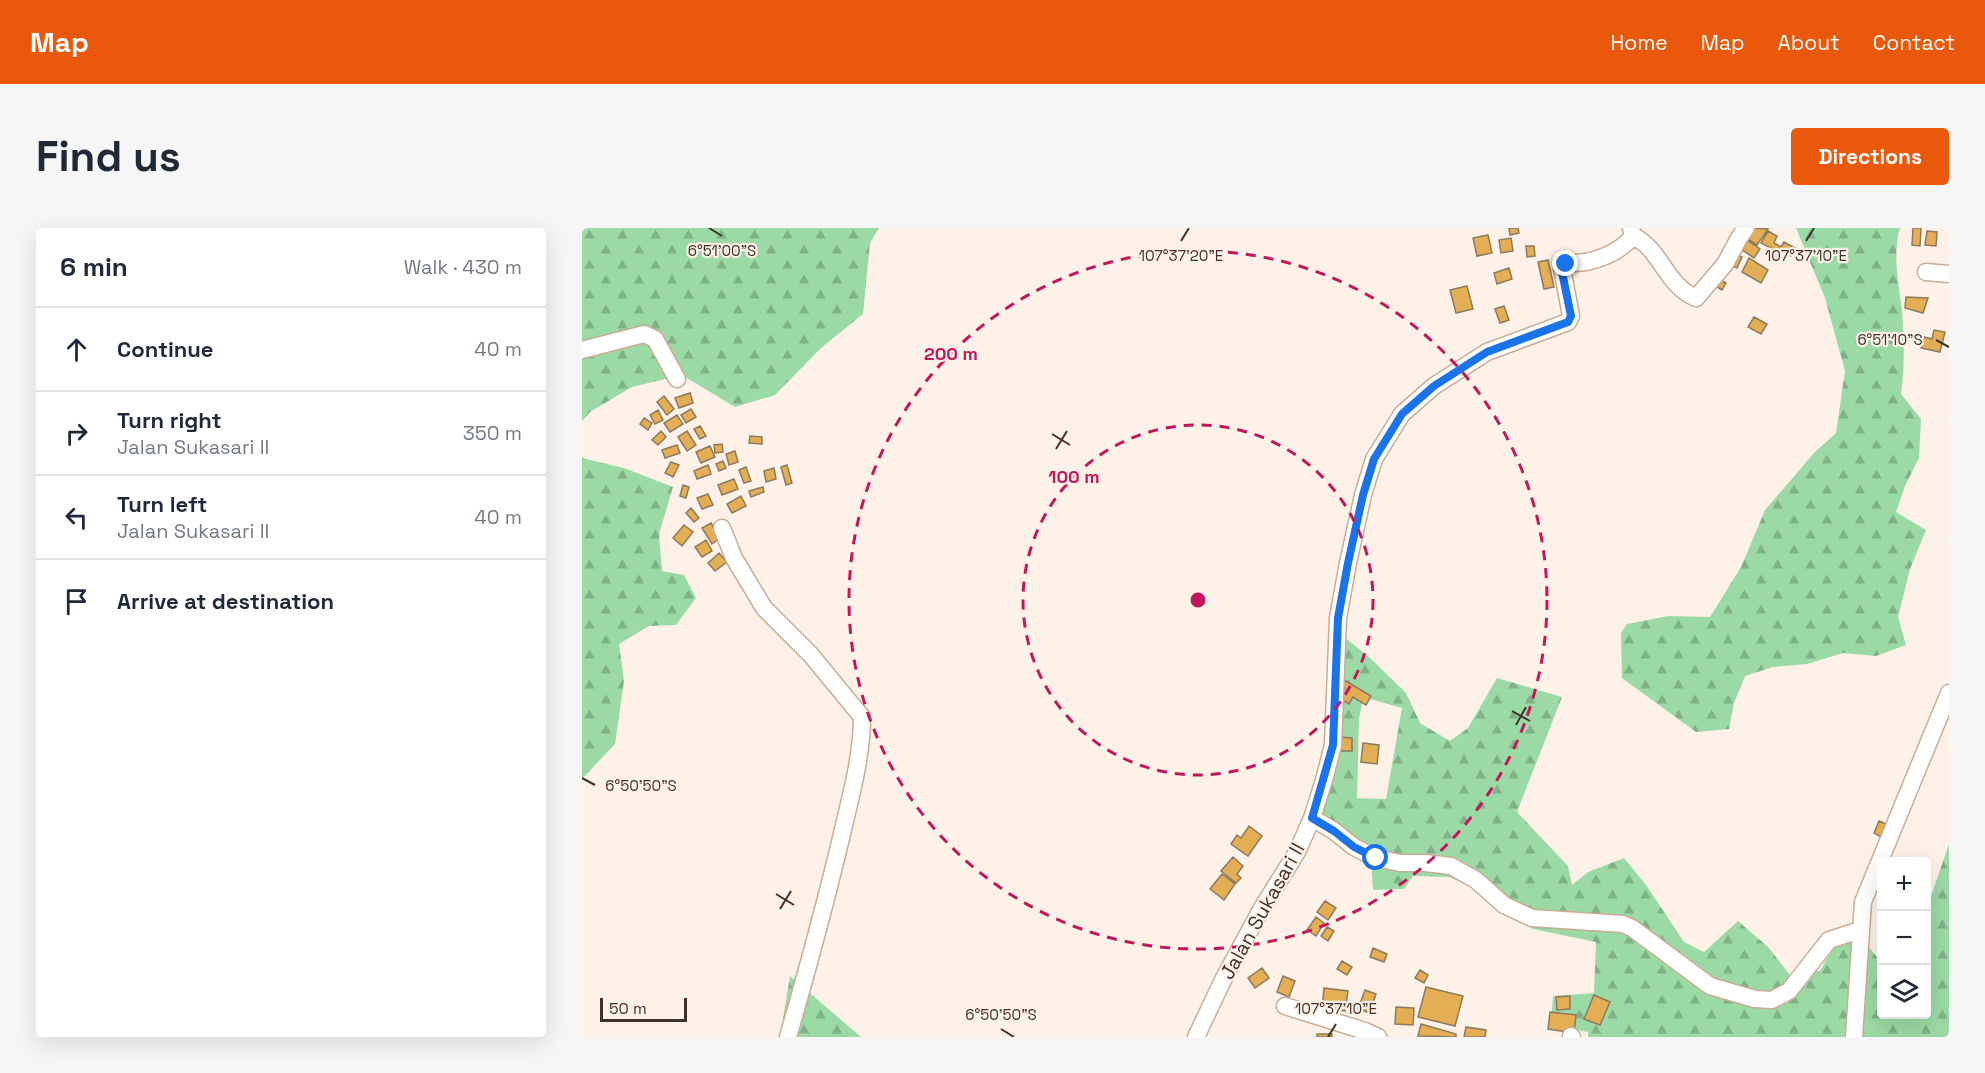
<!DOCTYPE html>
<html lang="en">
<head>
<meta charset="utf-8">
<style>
	body { margin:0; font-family:"Space Grotesk",sans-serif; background:#f6f6f7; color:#1f2937 }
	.controls { position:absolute; right:18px; bottom:18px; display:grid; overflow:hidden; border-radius:6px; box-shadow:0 6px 24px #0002 }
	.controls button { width:54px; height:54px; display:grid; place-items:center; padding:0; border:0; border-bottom:2px solid #e0e1e3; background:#fff; color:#1f2937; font:30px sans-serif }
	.scale { position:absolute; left:18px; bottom:15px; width:87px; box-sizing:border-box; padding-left:6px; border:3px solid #3e332a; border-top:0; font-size:16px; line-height:21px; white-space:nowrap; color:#3e332a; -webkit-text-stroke:4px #fdf1e8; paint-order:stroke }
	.stop { position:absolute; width:18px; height:18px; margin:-14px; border:4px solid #1a73e8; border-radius:50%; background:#fff }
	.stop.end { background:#1a73e8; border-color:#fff; box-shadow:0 2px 6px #0008 }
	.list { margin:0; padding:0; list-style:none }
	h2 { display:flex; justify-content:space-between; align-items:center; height:78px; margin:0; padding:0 24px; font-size:26px }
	h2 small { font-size:20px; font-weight:400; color:#747a83 }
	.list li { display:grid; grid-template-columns:39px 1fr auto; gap:18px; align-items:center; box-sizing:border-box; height:84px; padding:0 24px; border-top:2px solid #e0e1e3 }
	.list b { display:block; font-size:22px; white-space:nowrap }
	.list p { margin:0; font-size:20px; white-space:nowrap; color:#747a83 }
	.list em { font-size:20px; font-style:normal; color:#747a83 }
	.icon { flex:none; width:33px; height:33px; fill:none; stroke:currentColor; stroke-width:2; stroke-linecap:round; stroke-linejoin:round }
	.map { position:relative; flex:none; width:1367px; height:809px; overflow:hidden; border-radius:6px }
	header { display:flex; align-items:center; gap:36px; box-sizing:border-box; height:84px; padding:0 30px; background:#ea580c; color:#fff }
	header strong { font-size:28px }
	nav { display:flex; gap:33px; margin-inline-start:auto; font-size:21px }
	.intro { display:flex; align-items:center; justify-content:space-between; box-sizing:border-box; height:144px; padding:0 36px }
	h1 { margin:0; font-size:42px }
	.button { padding:15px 27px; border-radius:6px; background:#ea580c; color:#fff; font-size:21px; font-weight:700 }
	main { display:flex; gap:36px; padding:0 36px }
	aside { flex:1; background:#fff; border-radius:6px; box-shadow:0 6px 24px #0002 }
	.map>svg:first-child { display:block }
	.forest { fill:url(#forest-firs); fill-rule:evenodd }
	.building { fill:#e4ae55; stroke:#8c7a5e; stroke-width:1.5 }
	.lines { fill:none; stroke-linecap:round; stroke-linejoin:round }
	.minor-casing { stroke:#c9ad95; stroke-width:19 }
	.minor { stroke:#fff; stroke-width:16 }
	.route { stroke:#1a73e8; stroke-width:8 }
	.ticks { fill:none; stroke:#3e332a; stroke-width:2 }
	.ring { fill:none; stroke:#c2185b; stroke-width:3; stroke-dasharray:10 8 }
	.labels { text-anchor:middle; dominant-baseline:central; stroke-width:4.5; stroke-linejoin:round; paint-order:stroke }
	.street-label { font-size:20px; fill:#3e332a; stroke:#fdf1e8 }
	.ticks-label { font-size:15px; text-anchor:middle; fill:#3e332a; stroke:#fdf1e8; stroke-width:4.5; stroke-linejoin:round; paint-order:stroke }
	.centre { fill:#c2185b; stroke:#fdf1e8; stroke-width:3 }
	.ring-label { font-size:18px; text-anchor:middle; font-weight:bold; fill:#c2185b; stroke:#fdf1e8; stroke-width:4.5; stroke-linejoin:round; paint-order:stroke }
</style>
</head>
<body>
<header>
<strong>Map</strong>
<nav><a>Home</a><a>Map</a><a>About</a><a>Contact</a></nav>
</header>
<div class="intro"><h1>Find us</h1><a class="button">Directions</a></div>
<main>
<aside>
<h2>6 min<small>Walk · 430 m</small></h2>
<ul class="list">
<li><svg class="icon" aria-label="ahead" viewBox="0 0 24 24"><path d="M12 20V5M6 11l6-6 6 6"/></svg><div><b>Continue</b></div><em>40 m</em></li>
<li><svg class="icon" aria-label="right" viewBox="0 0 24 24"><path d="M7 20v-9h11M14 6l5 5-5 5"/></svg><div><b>Turn right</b><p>Jalan Sukasari II</p></div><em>350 m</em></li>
<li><svg class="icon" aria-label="left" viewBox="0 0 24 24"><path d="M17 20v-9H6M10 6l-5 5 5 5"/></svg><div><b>Turn left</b><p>Jalan Sukasari II</p></div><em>40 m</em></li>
<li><svg class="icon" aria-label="arrive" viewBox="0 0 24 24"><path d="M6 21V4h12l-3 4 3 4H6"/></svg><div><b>Arrive at destination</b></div></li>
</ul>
</aside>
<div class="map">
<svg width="1367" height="809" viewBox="0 0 1367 809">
	<defs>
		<pattern id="forest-firs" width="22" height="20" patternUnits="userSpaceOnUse" patternTransform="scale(1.5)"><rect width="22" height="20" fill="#9bdaa5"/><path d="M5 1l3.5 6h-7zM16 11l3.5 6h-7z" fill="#80b187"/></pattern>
	</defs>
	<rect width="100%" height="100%" fill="#fdf1e8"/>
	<path class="forest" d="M0 0H297L288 15 281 86 239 120 193 167 153 179 100 147 50 159 8 184 0 193Z
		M1214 0H1318C1310 27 1317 56 1320 83 1322 111 1323 139 1319 166L1339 191 1337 230 1323 258 1314 284 1344 302 1328 341 1316 389 1324 417 1294 428 1261 425 1225 436 1191 439 1163 448 1152 475 1147 501 1114 504 1040 450 1039 405 1045 396 1086 388 1128 389 1159 339 1183 282 1232 225 1254 205 1263 143 1243 70Z
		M0 229 4 231 42 240 91 259 77 306 80 343 102 347 114 370 94 397 67 398 37 416 42 453 33 516 0 551Z
		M755 403 788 430 824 465 838 495 868 513 886 500 915 450 980 469 935 584 986 638 990 657 1006 644 1042 630 1064 657 1102 714 1122 724 1156 693 1186 719 1211 751 1239 742 1258 704 1268 696 1299 734 1300 786H1344L1345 680 1367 616V809H1006V804L969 797 971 768 1012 765 1014 714 951 701 916 682 895 661 867 649 831 648 822 661 791 662 789 636 727 579 753 467ZM781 469 820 480 804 571 775 570 777 491Z
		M208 748 279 809H198Z"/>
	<path class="building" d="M927 0H936L937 5 928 7Z
		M1170 0 1186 1 1175 17 1164 10Z
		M1331 0H1339L1338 18 1330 17Z
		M1186 3 1195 8 1192 15 1199 19 1202 14 1213 20 1209 28 1200 23 1194 32 1185 27 1189 20 1179 15Z
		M1345 3 1355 4 1354 18 1343 17Z
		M906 7 910 25 895 28 891 10Z
		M929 10 931 23 919 25 917 12Z
		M1162 10 1178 21 1172 30 1156 19Z
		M944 18H952L953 28 945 29Z
		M1153 26 1160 29 1155 40 1149 37Z
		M1167 30 1186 42 1179 55 1160 44Z
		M966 32 972 59 962 61 956 34Z
		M927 40 930 51 915 56 912 45Z
		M1134 49 1144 55 1140 62 1130 56Z
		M885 58 891 81 874 85 868 62Z
		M1324 69 1346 70 1341 85 1323 80Z
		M922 78 927 92 918 95 913 81Z
		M1172 89 1185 96 1179 106 1166 99Z
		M1352 102 1363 104 1358 124 1339 120 1342 109 1350 111Z
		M108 165 111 175 97 180 93 170Z
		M82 168 92 181 85 187 75 174Z
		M109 181 114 189 104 195 99 187Z
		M76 182 81 192 73 196 68 187Z
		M95 187 101 196 88 204 82 195Z
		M62 190 70 195 66 202 58 196Z
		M118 198 124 208 118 211 112 201Z
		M79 203 84 209 76 217 70 212Z
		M105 203 114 217 105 223 96 209Z
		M168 208 180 209V216L167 215Z
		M140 216 141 224 133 225 132 217Z
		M95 217 98 225 83 230 80 222Z
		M128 218 133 229 119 235 114 224Z
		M153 223 156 234 147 237 144 226Z
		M141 233 144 240 137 243 134 236Z
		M89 234 97 237 91 249 83 245Z
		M126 237 129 246 115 251 112 243Z
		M205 237 210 255 204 257 199 239Z
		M164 239 169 253 162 255 157 242Z
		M192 240 194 251 184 254 182 243Z
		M152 251 156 261 140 267 136 257Z
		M101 257 107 259 104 270 98 268Z
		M181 259 182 264 169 269 167 263Z
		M126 266 131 277 120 281 115 270Z
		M159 268 164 278 150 285 145 276Z
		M109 280 117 290 112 294 104 285Z
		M129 295 138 310 130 316 120 300Z
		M102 297 111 304 100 318 91 310Z
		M124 312 130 323 120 329 113 319Z
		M137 325 145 334 133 343 126 335Z
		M762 452 789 468 784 477 771 469 767 476 757 470 763 460 758 458Z
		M757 509 770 510V523H757Z
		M781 515 797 517 795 536 779 534Z
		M1297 593 1304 596 1299 609 1292 605Z
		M667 598 680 608 666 628 649 616 655 607 659 610Z
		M651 629 661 638 655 646 659 650 654 655 639 643Z
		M640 646 653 656 642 672 628 661Z
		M743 673 754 680 746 692 735 684Z
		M734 689 742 695 734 708 725 702Z
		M745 699 752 703 746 713 739 708Z
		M791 720 805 726 802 734 788 729Z
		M760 733 770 739 765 747 755 741Z
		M680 740 687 750 673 760 666 750Z
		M838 742 846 747 842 755 833 750Z
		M701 748 713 753 707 769 695 764Z
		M844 759 881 768 873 798 836 789Z
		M742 760 766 763 763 783 740 780Z
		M783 762 794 766 788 785 776 781Z
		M1012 767 1028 774 1018 797 1002 791Z
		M988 768V781L975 782 974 769Z
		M814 779 832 780 831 797 813 796Z
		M968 784 994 787 992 805 966 801Z
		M839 796 874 806V809L836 808Z
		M884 799 904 802 903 809H882Z
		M735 806H750V809H735Z"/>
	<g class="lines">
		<g class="minor-casing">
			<path id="minor" d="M1051 8C1079 21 1084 58 1114 70L1143 36 1157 10 1164 0
				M1344 44 1367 46
				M0 122 62 106 73 111 95 151
				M140 300 152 330 182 380 229 427 280 489C280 529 268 571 259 610 243 677 225 743 206 809
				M730 590 752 603 772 619 794 630 818 635H843L869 638 894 652 922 677 950 690 1041 696 1050 700 1128 758 1173 771 1190 772 1207 763 1247 712 1278 702
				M703 778 783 803 796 809
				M989 808 990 809
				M614 809 642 750 680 680 715 624 730 590 742 552 751 517 756 390 766 335 781 267 792 231 820 186 852 158 905 124 986 94 989 88 980 40C987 34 996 35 1004 34 1023 30 1039 23 1051 8L1049 0
				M1272 809 1281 674 1367 465"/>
		</g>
		<use href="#minor" class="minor"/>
	</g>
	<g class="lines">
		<path class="route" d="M794 630 772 619 752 603 730 590 751 517 756 390 766 335 781 267 792 231 820 186 852 158 905 124 986 94 989 88 980 44V40L984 36"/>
	</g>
	<path class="ticks" d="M127 0 140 8M599 13 607 0M1224 13 1232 0M1354 112 1367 119M470 206 488 217M474 221 485 203M930 483 948 493M934 497 944 479M0 550 13 557M194 666 212 677M198 681 209 663M419 801 432 809M746 809 754 796"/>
	<g class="ring">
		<circle cx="616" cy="372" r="175"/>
		<circle cx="616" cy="372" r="349"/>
	</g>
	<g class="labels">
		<g class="street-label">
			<text transform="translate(680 683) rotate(-61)">Jalan Sukasari II</text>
		</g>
	</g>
	<g class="ticks-label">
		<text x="140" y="28">6°51'00"S</text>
		<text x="599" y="33">107°37'20"E</text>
		<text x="1224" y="33">107°37'10"E</text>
		<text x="1308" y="117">6°51'10"S</text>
		<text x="59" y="563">6°50'50"S</text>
		<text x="754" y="786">107°37'10"E</text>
		<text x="419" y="792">6°50'50"S</text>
	</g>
	<circle cx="616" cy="372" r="9" class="centre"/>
	<g class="ring-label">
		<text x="369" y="132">200 m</text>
		<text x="492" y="255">100 m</text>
	</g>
</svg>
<div class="controls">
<button>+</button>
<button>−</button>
<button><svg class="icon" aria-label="layers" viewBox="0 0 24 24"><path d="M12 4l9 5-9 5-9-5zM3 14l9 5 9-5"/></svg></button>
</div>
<div class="scale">50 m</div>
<div class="stop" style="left:794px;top:630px"></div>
<div class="stop end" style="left:984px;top:36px"></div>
</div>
</main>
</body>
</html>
